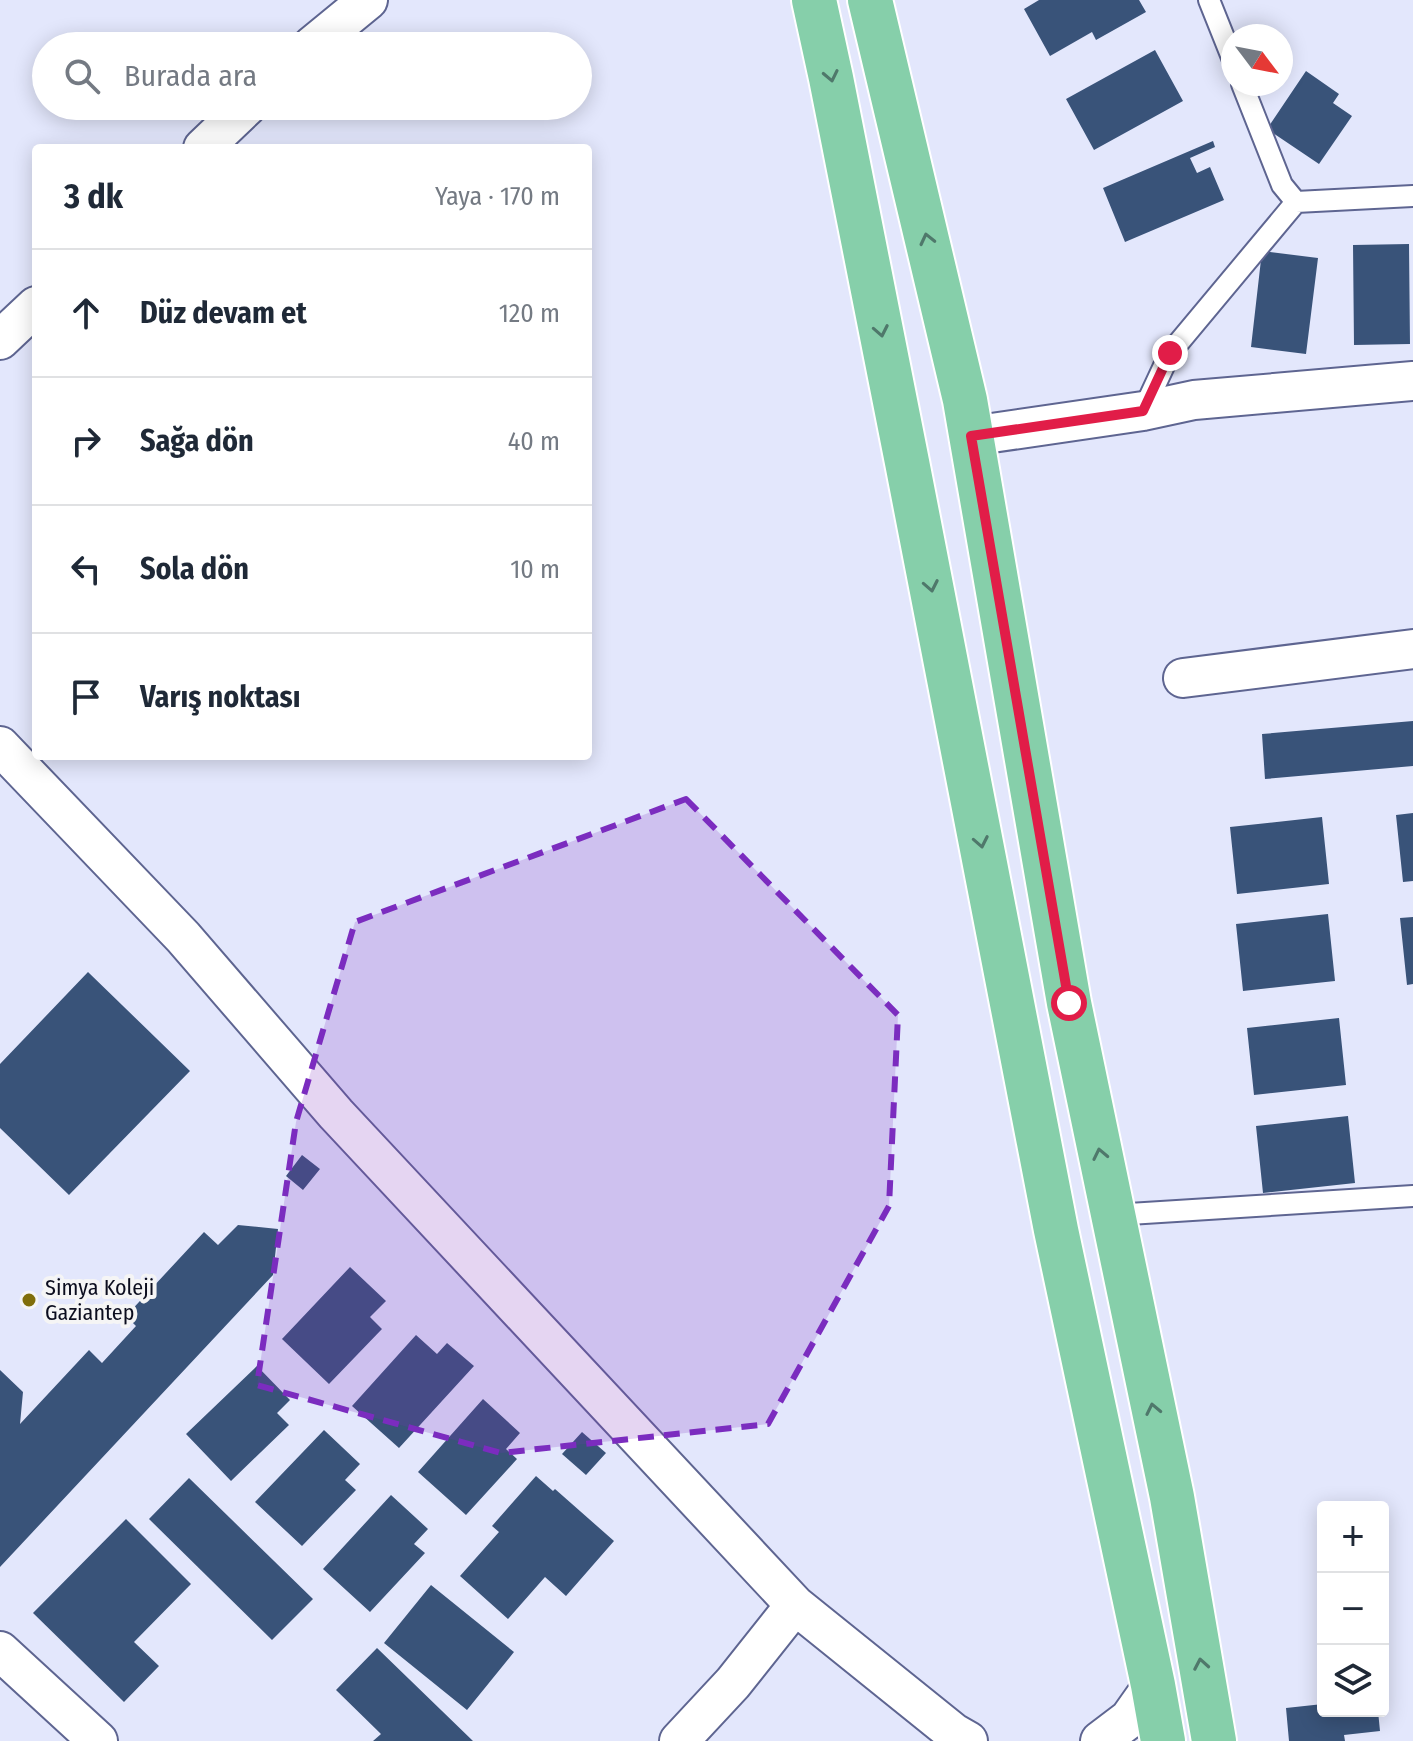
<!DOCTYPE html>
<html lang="tr">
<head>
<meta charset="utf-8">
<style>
	body { margin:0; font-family:"Fira Sans Condensed",sans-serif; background:#f6f6f7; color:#1f2937 }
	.controls { position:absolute; right:24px; bottom:24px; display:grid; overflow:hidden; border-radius:8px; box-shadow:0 4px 20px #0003 }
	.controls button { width:72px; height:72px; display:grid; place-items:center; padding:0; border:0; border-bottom:2px solid #e0e1e3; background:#fff; color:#1f2937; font:40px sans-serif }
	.compass { position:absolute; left:1221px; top:24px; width:72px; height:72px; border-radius:50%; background:#fff; box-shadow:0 4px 20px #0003; rotate:122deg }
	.stop { position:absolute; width:24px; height:24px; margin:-18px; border:6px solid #e11d48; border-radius:50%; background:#fff }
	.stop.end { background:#e11d48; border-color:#fff; box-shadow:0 2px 8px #0008 }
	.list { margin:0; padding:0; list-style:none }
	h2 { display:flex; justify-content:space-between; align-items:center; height:104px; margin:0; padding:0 32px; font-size:34px }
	h2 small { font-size:26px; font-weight:400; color:#747a83 }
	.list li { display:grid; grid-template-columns:52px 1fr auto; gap:24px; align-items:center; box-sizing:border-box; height:128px; padding:0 32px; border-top:2px solid #e0e1e3 }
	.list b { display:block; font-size:30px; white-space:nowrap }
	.list em { font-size:26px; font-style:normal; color:#747a83 }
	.icon { flex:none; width:44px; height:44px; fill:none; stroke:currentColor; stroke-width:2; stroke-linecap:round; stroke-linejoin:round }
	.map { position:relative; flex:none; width:1413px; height:1741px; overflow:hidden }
	.search { position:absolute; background:#fff; box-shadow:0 4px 20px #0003; left:32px; top:32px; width:560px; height:88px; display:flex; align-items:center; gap:20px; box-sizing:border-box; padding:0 28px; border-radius:44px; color:#747a83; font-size:30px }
	.panel { position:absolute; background:#fff; box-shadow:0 4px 20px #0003; left:32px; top:144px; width:560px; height:616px; border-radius:8px }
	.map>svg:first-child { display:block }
	.building { fill:#395379 }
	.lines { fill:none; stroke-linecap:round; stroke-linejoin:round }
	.lane-casing { stroke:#5e6591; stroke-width:24 }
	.street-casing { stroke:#5e6591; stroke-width:42 }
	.primary-casing { stroke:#fff; stroke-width:48 }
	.lane { stroke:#fff; stroke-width:20 }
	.street { stroke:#fff; stroke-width:38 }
	.primary { stroke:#86cfaa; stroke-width:44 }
	.oneway { stroke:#4f786b }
	.route { stroke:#e11d48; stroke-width:10 }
	.marked { fill:#7b2cbf; fill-opacity:0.2; stroke:#7b2cbf; stroke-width:6; stroke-dasharray:16 10; stroke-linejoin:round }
	.poi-dot { fill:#806e0a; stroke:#f5f5f5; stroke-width:3 }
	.labels { text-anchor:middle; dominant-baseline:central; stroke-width:8; stroke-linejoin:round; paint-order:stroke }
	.poi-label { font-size:22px; fill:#0b0d1e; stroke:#f5f5f5; text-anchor:start }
</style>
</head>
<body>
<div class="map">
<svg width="1413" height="1741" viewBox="0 0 1413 1741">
	<rect width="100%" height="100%" fill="#e3e7fc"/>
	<path class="building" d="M1039 0H1139L1146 12 1096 40 1092 32 1050 56 1024 9Z
		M1155 50 1183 101 1094 150 1066 99Z
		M1306 71 1339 94 1333 103 1352 116 1319 164 1267 129Z
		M1213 141 1215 147 1190 158 1197 173 1210 167 1224 200 1125 242 1103 188Z
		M1409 244 1410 344 1354 345 1353 245Z
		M1262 251 1318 258 1306 354 1251 347Z
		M1413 721V766L1265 779 1262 734Z
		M1413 813V881L1403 882 1396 815Z
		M1322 817 1329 884 1237 894 1230 827Z
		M1328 914 1335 981 1243 991 1236 924Z
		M1413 917V984L1407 985 1400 918Z
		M88 972 190 1071 69 1195 0 1128V1064Z
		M1339 1018 1346 1085 1254 1095 1247 1028Z
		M1348 1116 1355 1183 1263 1193 1256 1126Z
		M302 1155 320 1169 303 1190 286 1176Z
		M238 1225 278 1229 273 1275 0 1567V1370L23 1392 20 1424 89 1350 102 1363 136 1326 126 1316 204 1232 218 1245Z
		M350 1267 386 1301 370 1317 382 1329 329 1384 282 1339Z
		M416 1335 437 1354 447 1343 474 1366 399 1448 352 1406Z
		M257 1366 290 1400 277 1413 289 1425 231 1481 186 1434Z
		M483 1399 520 1433 506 1449 517 1459 466 1515 418 1472Z
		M324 1430 360 1464 345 1480 356 1490 302 1546 255 1502Z
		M582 1432 606 1453 586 1475 562 1454Z
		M536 1476 553 1491 555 1489 614 1541 566 1596 545 1577 508 1619 460 1576 499 1532 492 1526Z
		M189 1478 313 1599 272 1640 149 1519Z
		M391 1495 428 1529 414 1544 425 1553 370 1612 323 1569Z
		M126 1519 191 1584 134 1642 159 1666 124 1702 33 1613Z
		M431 1585 514 1652 467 1710 384 1643Z
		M377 1648 473 1741H373L381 1734 336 1690Z
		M1323 1704V1711H1378L1380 1731 1344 1735 1345 1741H1289L1286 1708Z"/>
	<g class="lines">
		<g class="lane-casing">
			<path id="lane" d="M1209 0 1233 60
				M1242 84 1282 185 1296 202 1413 196
				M1143 411 1170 353 1296 202
				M1113 1215 1413 1196"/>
		</g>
		<g class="street-casing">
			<path id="street" d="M312 46 368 0
				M203 148 247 106
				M0 340 36 306
				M971 436 1143 411 1194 400 1413 381
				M1183 678 1413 649
				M0 746 183 937 336 1114 795 1605 954 1733 968 1741
				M0 1651 98 1741
				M679 1741 733 1683 795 1605
				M1100 1741 1129 1719 1153 1685"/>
		</g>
		<g class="primary-casing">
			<path id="primary" d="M814 0 831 78 907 462 1056 1230 1153 1685 1163 1741
				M870 0 965 400 1069 1003 1172 1497 1214 1741"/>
		</g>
		<use href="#lane" class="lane"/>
		<use href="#street" class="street"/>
		<use href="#primary" class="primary"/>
	</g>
	<defs><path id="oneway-chevron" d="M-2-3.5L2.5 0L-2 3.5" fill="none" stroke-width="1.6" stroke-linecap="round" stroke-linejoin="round" transform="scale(2)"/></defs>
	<g class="oneway">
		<use href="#oneway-chevron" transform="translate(831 76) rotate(78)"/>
		<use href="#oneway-chevron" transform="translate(927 239) rotate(-103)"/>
		<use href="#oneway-chevron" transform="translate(881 331) rotate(79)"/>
		<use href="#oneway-chevron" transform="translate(931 586) rotate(79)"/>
		<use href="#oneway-chevron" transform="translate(981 842) rotate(79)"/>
		<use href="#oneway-chevron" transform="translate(1100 1154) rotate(-102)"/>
		<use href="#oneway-chevron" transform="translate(1153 1409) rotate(-102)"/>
		<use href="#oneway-chevron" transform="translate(1201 1664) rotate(-100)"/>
	</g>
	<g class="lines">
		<path class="route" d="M1069 1003 971 436 1143 411 1170 353"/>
	</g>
	<path class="marked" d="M686 799 898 1015 889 1206 768 1424 501 1453 257 1385 296 1122 355 922Z"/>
	<circle class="poi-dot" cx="29" cy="1300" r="8"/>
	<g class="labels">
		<g class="poi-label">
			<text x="45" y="1287">Simya Koleji<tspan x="45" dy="25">Gaziantep</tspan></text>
		</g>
	</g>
</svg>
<div class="controls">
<button>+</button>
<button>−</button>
<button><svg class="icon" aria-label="layers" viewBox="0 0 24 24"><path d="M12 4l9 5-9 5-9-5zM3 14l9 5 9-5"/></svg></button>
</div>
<svg class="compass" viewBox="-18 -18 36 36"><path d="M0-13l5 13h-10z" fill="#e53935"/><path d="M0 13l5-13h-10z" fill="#747a83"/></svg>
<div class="stop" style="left:1069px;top:1003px"></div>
<div class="stop end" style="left:1170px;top:353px"></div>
<div class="search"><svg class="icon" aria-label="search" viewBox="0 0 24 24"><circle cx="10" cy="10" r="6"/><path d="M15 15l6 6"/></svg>Burada ara</div>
<section class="panel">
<h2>3 dk<small>Yaya · 170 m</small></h2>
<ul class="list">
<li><svg class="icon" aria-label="ahead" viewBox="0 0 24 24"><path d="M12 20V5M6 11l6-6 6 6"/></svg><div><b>Düz devam et</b></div><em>120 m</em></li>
<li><svg class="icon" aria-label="right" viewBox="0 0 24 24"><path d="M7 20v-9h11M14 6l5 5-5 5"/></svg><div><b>Sağa dön</b></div><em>40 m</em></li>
<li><svg class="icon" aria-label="left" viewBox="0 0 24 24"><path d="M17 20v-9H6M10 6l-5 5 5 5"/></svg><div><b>Sola dön</b></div><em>10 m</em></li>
<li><svg class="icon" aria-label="arrive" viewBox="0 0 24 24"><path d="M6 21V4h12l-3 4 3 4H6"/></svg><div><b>Varış noktası</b></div></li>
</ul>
</section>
</div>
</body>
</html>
